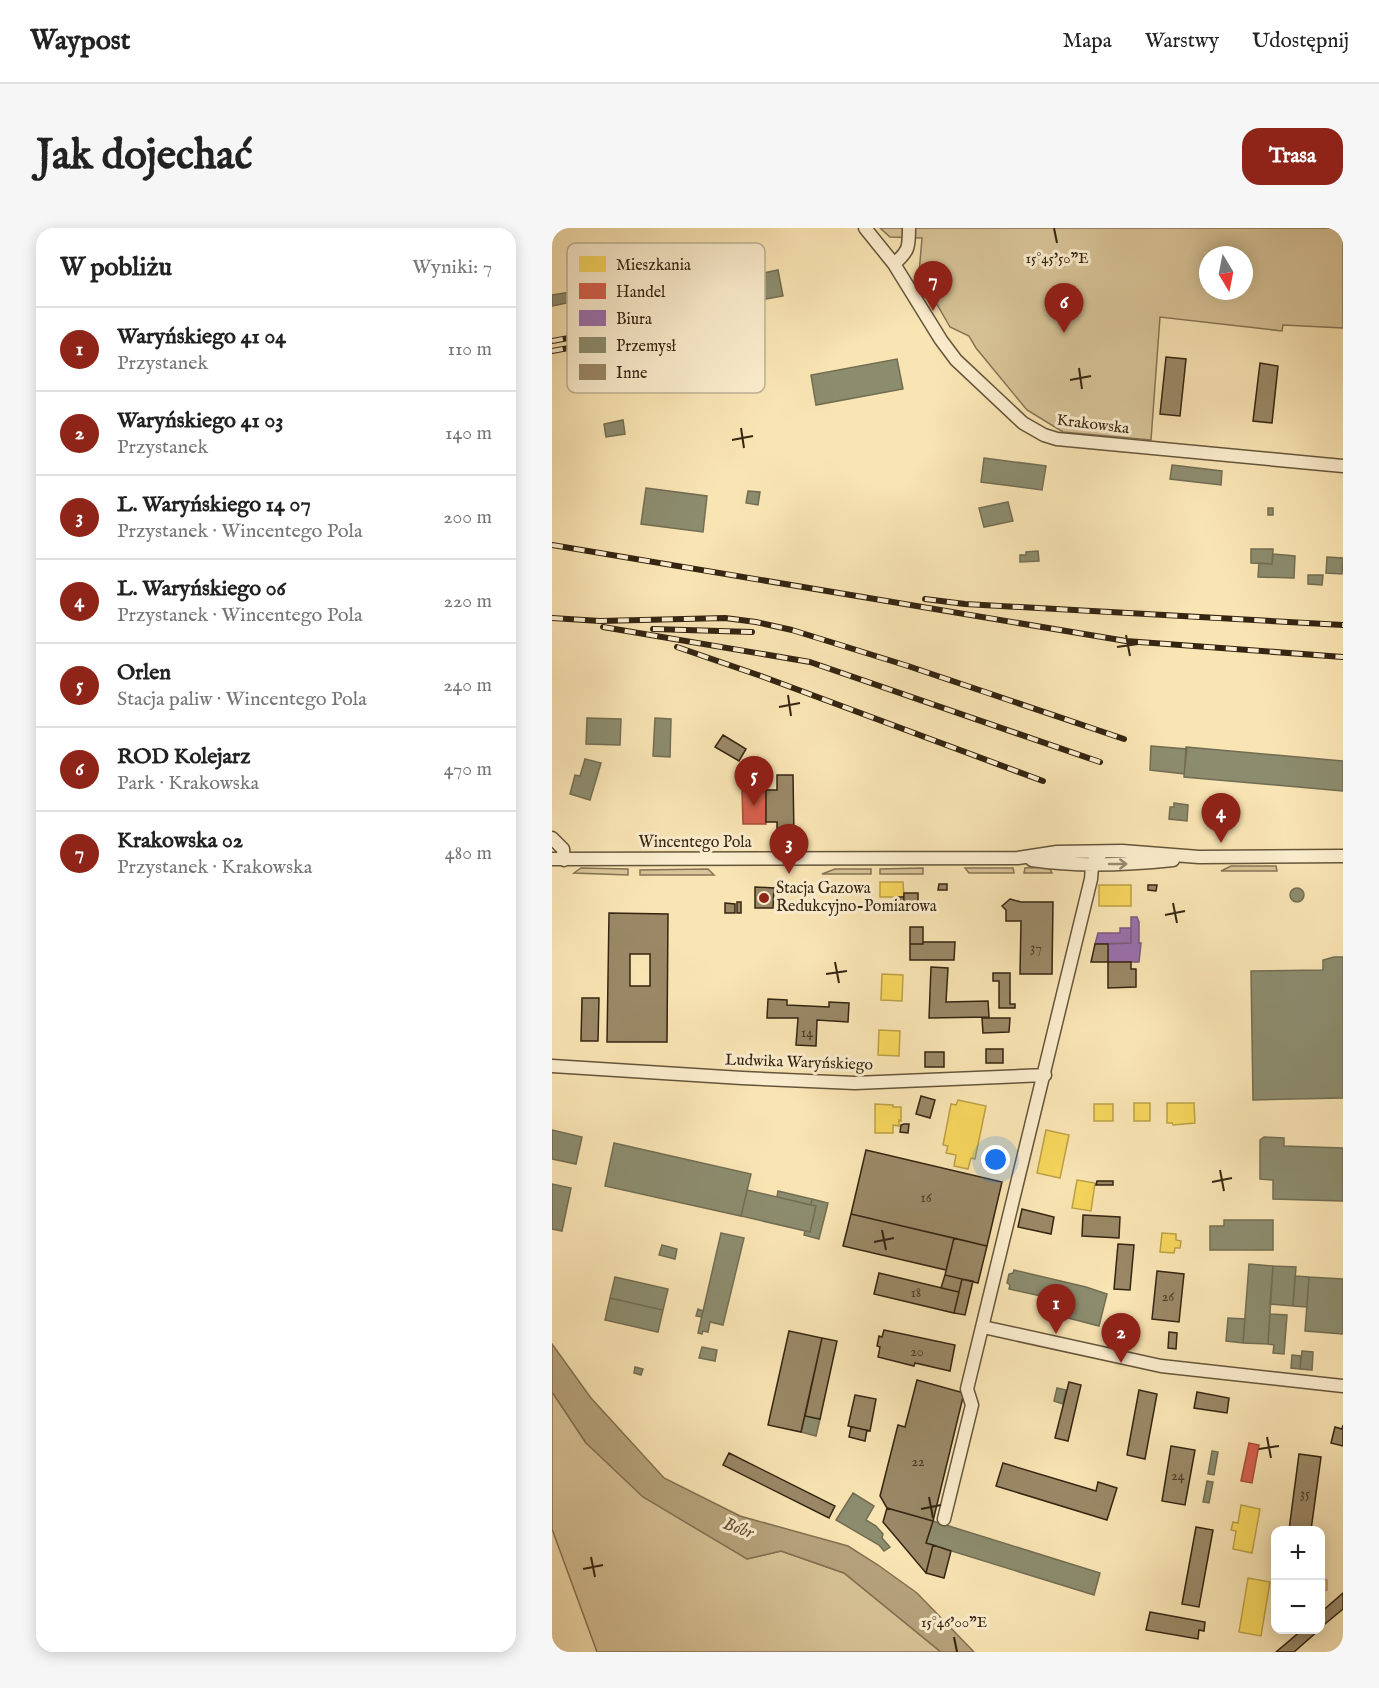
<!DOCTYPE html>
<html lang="pl">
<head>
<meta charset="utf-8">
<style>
	body { margin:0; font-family:"IM FELL English",serif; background:#f6f6f6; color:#222 }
	.controls { position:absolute; right:18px; bottom:18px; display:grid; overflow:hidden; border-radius:12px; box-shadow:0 3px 15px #0003 }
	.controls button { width:54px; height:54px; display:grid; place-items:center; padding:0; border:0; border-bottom:2px solid #e0e0e0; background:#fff; color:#222; font:30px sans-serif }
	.compass { position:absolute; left:647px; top:18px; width:54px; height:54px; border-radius:50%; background:#fff; box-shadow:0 3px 15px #0003; rotate:170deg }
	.you { position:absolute; left:444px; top:932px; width:21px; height:21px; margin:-15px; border:4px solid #fff; border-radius:50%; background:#1a73e8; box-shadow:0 0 0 9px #1a73e833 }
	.badge { display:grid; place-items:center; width:39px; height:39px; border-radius:50%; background:#8f2418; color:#fff; font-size:20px; font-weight:700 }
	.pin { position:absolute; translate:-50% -50px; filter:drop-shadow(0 2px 3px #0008) }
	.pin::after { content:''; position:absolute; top:32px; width:21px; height:18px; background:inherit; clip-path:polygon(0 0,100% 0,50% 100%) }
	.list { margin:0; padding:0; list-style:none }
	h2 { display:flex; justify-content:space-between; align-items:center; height:78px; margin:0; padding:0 24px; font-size:26px }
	h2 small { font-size:20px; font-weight:400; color:#767676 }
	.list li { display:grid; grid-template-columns:39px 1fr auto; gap:18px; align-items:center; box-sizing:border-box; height:84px; padding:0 24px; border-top:2px solid #e0e0e0 }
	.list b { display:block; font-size:22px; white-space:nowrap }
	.list p { margin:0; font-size:20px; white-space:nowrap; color:#767676 }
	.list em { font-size:20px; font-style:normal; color:#767676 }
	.map { position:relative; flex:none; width:791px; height:1424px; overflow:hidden; border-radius:18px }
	header { display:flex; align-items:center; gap:36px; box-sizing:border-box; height:84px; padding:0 30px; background:#fff; border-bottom:2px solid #e0e0e0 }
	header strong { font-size:28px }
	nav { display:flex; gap:33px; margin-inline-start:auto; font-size:21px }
	.intro { display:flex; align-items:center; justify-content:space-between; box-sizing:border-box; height:144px; padding:0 36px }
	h1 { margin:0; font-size:42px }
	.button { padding:15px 27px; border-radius:18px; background:#8f2418; color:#fff; font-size:21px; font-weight:700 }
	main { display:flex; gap:36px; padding:0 36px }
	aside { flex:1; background:#fff; border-radius:18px; box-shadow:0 3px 15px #0003 }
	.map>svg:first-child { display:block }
	.green { fill:#d8c498; stroke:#867455; stroke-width:1.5; fill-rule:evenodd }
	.water { fill:#b6a37c; stroke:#827152; stroke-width:1.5 }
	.homes { fill:#f6d55c; stroke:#bca046; stroke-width:1.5 }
	.shops { fill:#d6604d; stroke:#a54e3b; stroke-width:1.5 }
	.offices { fill:#9970ab; stroke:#7b5a7d; stroke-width:1.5 }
	.industry { fill:#8c8c6e; stroke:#726d52; stroke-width:1.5 }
	.building { fill:#9a8866; stroke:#342512; stroke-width:1.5; fill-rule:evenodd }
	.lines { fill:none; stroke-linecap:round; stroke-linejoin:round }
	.minor-casing { stroke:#65553a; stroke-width:15 }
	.minor { stroke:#fbedce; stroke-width:12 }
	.rail-casing { stroke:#342512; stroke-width:6 }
	.rail { stroke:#fbedce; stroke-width:4; stroke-dasharray:11; stroke-linecap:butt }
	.oneway { stroke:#988970 }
	.ticks { fill:none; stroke:#342512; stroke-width:2 }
	.poi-dot { fill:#8f2418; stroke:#fbedce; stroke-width:2 }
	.labels { text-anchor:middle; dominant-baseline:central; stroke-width:6; stroke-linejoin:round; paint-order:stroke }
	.number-label { font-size:14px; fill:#4e3e27 }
	.street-label { font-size:16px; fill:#342512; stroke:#fbedce }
	.poi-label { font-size:16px; fill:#342512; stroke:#fbedce; text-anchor:start }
	.water-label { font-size:18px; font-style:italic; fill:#625137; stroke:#fbedce }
	.key { fill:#fbedce; stroke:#bfb196; stroke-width:1.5 }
	.key-label { font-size:16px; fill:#342512 }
	.ticks-label { font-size:15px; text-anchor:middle; fill:#342512; stroke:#fbedce; stroke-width:6; stroke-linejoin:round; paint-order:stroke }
</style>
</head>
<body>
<header>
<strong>Waypost</strong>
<nav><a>Mapa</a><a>Warstwy</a><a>Udostępnij</a></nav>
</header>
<div class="intro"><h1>Jak dojechać</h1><a class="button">Trasa</a></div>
<main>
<aside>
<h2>W pobliżu<small>Wyniki: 7</small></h2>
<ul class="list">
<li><span class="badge">1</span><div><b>Waryńskiego 41 04</b><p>Przystanek</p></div><em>110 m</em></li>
<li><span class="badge">2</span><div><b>Waryńskiego 41 03</b><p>Przystanek</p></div><em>140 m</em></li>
<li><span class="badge">3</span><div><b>L. Waryńskiego 14 07</b><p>Przystanek · Wincentego Pola</p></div><em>200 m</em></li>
<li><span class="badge">4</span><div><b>L. Waryńskiego 06</b><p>Przystanek · Wincentego Pola</p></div><em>220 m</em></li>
<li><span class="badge">5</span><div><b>Orlen</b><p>Stacja paliw · Wincentego Pola</p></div><em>240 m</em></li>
<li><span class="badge">6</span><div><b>ROD Kolejarz</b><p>Park · Krakowska</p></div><em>470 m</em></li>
<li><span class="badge">7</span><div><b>Krakowska 02</b><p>Przystanek · Krakowska</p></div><em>480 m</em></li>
</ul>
</aside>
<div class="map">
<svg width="791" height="1424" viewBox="0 0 791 1424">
	<rect width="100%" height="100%" fill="#f9e4b3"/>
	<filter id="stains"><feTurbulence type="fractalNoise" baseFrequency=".00333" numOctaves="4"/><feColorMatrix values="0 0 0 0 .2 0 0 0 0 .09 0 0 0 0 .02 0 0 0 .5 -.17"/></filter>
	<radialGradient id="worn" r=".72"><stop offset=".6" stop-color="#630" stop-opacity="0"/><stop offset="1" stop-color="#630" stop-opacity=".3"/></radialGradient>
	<path class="green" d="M328 0H791V100L731 97 730 103 608 89 599 212 511 204 475 182 424 120 417 108 398 99 367 45 370 10 338 9ZM656 27H692V63H656Z
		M679 638H724L725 643H669Z
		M497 639 500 645H472L473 640Z
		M29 640 76 641V647L22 645Z
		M371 640V646H328V641Z
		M413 640H461L462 645H417Z
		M156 641 162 647H88V642Z
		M283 641H319V646H270Z
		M0 1164 34 1215 195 1331 229 1323 292 1345 389 1424H45L0 1301Z"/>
	<path class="water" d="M0 1116 39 1170 112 1250 188 1288 296 1318 326 1337 365 1365 422 1424H389L292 1345 229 1323 195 1331 91 1269 34 1215 0 1164Z"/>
	<path class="homes" d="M328 654H351L352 669H328Z
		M547 657H579V678H547Z
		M330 746 351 747 350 773 329 772Z
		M327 802 348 803 347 828 326 827Z
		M406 872 434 878 423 931 419 930 416 941 402 938 404 927 394 925 396 918 391 917 399 876 404 877Z
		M582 875H598V893H582Z
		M615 875H642L643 895 621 897 620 895H615Z
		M323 876 341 877V879H349V893L347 892V898L341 897V905H323Z
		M542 876H561V893H542Z
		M494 902 517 907 508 950 485 945Z
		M525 952 543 955 539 983 520 980Z
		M610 1005 624 1006V1012L629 1013 628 1020H623L622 1025 608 1024Z
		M689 1277 708 1281 700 1325 681 1321 684 1303 679 1302 681 1294 686 1295Z
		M696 1350 718 1354 709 1408 687 1404Z
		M768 1352H775V1362H768Z"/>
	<path class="shops" d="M214 562V596H191L190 563Z
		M697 1215 707 1217 700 1255 689 1253Z"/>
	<path class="offices" d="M579 689H585L587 694V715H589L587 734H556V716L579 715Z
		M568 700H579V715L543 716 546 705H568Z"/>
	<path class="industry" d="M226 42 231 68 187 76 182 51Z
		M18 64 20 74 0 78V67Z
		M345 131 351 161 264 177 259 147Z
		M71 192 73 206 54 209 52 196Z
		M432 230 494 238 490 262 429 254Z
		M620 237 670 243 669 257 618 251Z
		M94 260 155 268 151 304 89 296Z
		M196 263 208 264 206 277 194 275Z
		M456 274 461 293 432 299 427 280Z
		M716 280H721V287H716Z
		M699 321H721L720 336 699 335Z
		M486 323 487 333 468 334V327H474V324Z
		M721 326 743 328 742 350 706 349 707 335 720 336Z
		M775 329 791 330 790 346 774 345Z
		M756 347H771L770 357 756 356Z
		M35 490 69 491 68 517 34 516Z
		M103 490 119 491 118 529 101 528Z
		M599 518 635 521 632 546 598 542Z
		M634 519 791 533V563L632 549Z
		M33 531 49 535 38 572 18 566 23 547 28 548Z
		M622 575 636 577 635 593 617 591 618 579H622Z
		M667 579 687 581 686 593 666 591Z
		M738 667a7 7 0 1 1 14 0a7 7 0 1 1-14 0Z
		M782 729H791V870L701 872 699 743 771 742V732Z
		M0 902 30 909 24 936 0 931Z
		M712 909 732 910V918L791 920V973L721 971V952L708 951V912Z
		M62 915 199 946 189 988 53 958Z
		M0 956 19 960 10 1003 0 1001Z
		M195 962 264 978 258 1004 189 988Z
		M226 963 260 971 259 977 225 969Z
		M260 971 276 975 267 1011 252 1007 253 1003 258 1004 264 978 259 977Z
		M672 992H721V1022H658V998H672Z
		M169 1005 192 1010 171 1097 158 1094 156 1104 151 1103 150 1106 146 1105Z
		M110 1017 125 1021 123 1031 107 1027Z
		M697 1036 721 1038 716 1116 691 1115Z
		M721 1038 744 1039 741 1078 718 1076Z
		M462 1042 534 1059 555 1066 547 1098 516 1090 520 1075 457 1061 458 1057 455 1055 457 1046 461 1045Z
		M743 1048 757 1049 755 1079 741 1078Z
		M63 1049 116 1061 111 1082 58 1070Z
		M757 1049 791 1051V1106L753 1103Z
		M58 1070 111 1082 106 1104 53 1092Z
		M146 1081 151 1083 149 1089 144 1088Z
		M718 1086 735 1087 732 1126 721 1125 722 1117 716 1116Z
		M676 1090 693 1091 691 1115 674 1113Z
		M150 1119 165 1122 163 1133 147 1130Z
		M750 1123 761 1124 760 1142 748 1141Z
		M740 1127 749 1128 748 1141 739 1140Z
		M83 1139 91 1141 89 1147 82 1145Z
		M505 1160 514 1162 511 1176 502 1173Z
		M253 1188 268 1191 264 1208 249 1204Z
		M660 1223 666 1224 662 1247 656 1246Z
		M655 1253 661 1254 657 1275 651 1274Z
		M301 1265 322 1278 314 1292 324 1298 331 1306 330 1310 338 1319 332 1323 327 1317 284 1292Z
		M381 1293 548 1345 542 1367 374 1315Z"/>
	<path class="building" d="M614 129 634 131 628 188 608 186Z
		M708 135 726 138 720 195 701 193Z
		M171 507 194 521 187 533 163 519Z
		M225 547H241L242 609H225V594H214V562H225Z
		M387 656H395V662H386Z
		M596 657H605L604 663 596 662Z
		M203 659 222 660 221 680H203Z
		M352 665H366V683H351Z
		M344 669H352L351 683H344Z
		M458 671 469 674H501L500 746H468L469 693H454V682L450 678Z
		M185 674H189V685H185Z
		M173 675 183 676V685H173Z
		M57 685 116 686 115 814H55ZM78 726H98V758H78Z
		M358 699H371V716H358Z
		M371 714H403L402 732H358V716H371Z
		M543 716H556V734H539Z
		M556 734H579V741H584V759L556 760Z
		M379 739 396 740 394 774 436 773 437 789 377 790Z
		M441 745H458V776H463V780H447V753H441Z
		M30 770H47L46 813H29Z
		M216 771 235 772V777L277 779V774L297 775 296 794 265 792 264 818 244 817 246 790H215Z
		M430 790H458L457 804 431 805Z
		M434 821H451V835H434Z
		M373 824H392V839H373Z
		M369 868 383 872 378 890 364 886Z
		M352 896H357L356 905 348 904 349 897Z
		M314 922 450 954 435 1018 299 986Z
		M545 953H561V957H544Z
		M470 981 502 989 499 1006 466 999Z
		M299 986 402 1010 394 1042 291 1018Z
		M531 987 568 989 567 1010 530 1008Z
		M402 1010 435 1018 426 1055 393 1047Z
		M566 1016 582 1017 578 1062 562 1061Z
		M605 1043 632 1046 627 1094 600 1091Z
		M327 1045 407 1064 402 1085 322 1066Z
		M393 1047 410 1051 407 1064 389 1060Z
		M410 1051 421 1053 413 1087 402 1085Z
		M332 1102 403 1117 398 1143 363 1135 362 1138 326 1129 328 1119 325 1118 327 1108 330 1109Z
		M237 1103 270 1110 249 1204 216 1197Z
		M617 1104 625 1105 624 1121 616 1120Z
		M270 1110 285 1113 268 1191 253 1188Z
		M365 1152 412 1165 381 1293 335 1280 328 1268 346 1197 353 1199Z
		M517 1154 529 1157 516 1213 503 1210Z
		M587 1162 605 1166 593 1231 575 1227Z
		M645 1164 677 1170 675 1185 642 1180Z
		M303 1167 324 1171 318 1203 296 1198Z
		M791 1197V1218L779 1215 783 1199 790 1201Z
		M299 1199 315 1202 313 1213 297 1209Z
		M619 1218 643 1222 633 1277 610 1273Z
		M177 1225 283 1278 277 1290 171 1237Z
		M747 1226 769 1229 759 1302H737Z
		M451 1235 544 1263 546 1254 565 1260 555 1292 444 1258Z
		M335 1280 381 1293 374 1315 381 1317 374 1345 331 1294Z
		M644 1299 661 1302 647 1379 630 1376Z
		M381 1317 399 1323 392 1350 374 1345Z
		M791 1365V1381L768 1400V1385Z
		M598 1384 653 1394 652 1403 647 1402 646 1411 594 1402Z
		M750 1402H767L742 1424H724Z"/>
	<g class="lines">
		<g class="minor-casing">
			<path id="minor" d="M313 0 342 36 389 112 404 132 471 195 492 207 505 211 791 238
				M342 36C357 23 357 19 357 0
				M0 610 11 621 12 632
				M0 631 466 630 505 624 570 623 647 629 791 628
				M480 632C526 639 574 637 621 632
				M0 838 190 850 303 855 493 847
				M431 1099 609 1138 791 1158
				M392 1291 420 1177 415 1161 539 651C540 638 540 630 551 624"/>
		</g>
		<use href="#minor" class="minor"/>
		<g class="rail-casing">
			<path id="rail" d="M0 113 60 102
				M0 123 162 93
				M0 317 574 413 791 429
				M373 371 413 376 791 397
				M0 390 48 393 173 390 204 394 240 402 356 438 572 511
				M51 399 258 434 548 534
				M101 401 200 404
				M125 419 209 448 491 553"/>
		</g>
		<use href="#rail" class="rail"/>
	</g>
	<defs><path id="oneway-shaft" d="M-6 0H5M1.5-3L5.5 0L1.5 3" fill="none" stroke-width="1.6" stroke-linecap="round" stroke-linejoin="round" transform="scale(1.5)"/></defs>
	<use class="oneway" href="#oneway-shaft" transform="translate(566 636)"/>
	<path class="ticks" d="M502 0 505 15M527 140 530 161M518 152 539 148M189 200 192 220M180 212 201 208M574 407 578 428M565 419 586 416M236 467 239 488M227 479 248 475M621 675 625 695M613 687 633 683M283 734 287 755M274 746 295 743M668 942 672 963M660 954 680 950M330 1002 334 1022M322 1014 342 1010M715 1209 719 1230M707 1221 727 1218M377 1269 381 1290M369 1281 389 1277M39 1329 43 1349M31 1341 51 1337M402 1409 405 1424"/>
	<circle class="poi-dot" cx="212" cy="670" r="6"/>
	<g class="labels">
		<g class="number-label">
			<text x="484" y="720">37</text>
			<text x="255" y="805">14</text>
			<text x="374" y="970">16</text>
			<text x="364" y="1065">18</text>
			<text x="616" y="1069">26</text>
			<text x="365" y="1124">20</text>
			<text x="366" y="1234">22</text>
			<text x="626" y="1248">24</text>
			<text x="753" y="1266">35</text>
		</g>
		<g class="street-label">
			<text transform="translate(541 197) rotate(7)">Krakowska</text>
			<text x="143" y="615">Wincentego Pola</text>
			<text transform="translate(247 835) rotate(2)">Ludwika Waryńskiego</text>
		</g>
		<g class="poi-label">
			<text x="224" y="661">Stacja Gazowa<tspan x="224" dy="18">Redukcyjno-Pomiarowa</tspan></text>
		</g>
		<g class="water-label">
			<text transform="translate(186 1301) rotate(20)">Bóbr</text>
		</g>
	</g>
	<rect x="15" y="15" width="198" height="150" rx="9" class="key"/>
	<rect x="27" y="28" width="27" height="16" fill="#f6d55c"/>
	<rect x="27" y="55" width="27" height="16" fill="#d6604d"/>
	<rect x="27" y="82" width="27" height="16" fill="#9970ab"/>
	<rect x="27" y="109" width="27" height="16" fill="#8c8c6e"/>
	<rect x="27" y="136" width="27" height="16" fill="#9a8866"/>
	<g class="key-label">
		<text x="64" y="42">Mieszkania</text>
		<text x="64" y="69">Handel</text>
		<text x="64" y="96">Biura</text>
		<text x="64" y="123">Przemysł</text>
		<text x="64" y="150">Inne</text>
	</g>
	<g class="ticks-label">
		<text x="505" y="35">15°45'50"E</text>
		<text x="402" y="1399">15°46'00"E</text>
	</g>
	<rect width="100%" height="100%" filter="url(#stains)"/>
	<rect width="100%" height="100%" fill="url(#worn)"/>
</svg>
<div class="controls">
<button>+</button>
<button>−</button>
</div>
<svg class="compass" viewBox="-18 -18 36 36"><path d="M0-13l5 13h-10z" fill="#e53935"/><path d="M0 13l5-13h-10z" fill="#767676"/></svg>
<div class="you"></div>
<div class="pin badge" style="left:504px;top:1106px">1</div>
<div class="pin badge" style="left:569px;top:1135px">2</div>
<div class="pin badge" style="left:237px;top:646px">3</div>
<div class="pin badge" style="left:669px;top:615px">4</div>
<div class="pin badge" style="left:202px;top:578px">5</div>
<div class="pin badge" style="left:512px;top:105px">6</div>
<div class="pin badge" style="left:381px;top:83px">7</div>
</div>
</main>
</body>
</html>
